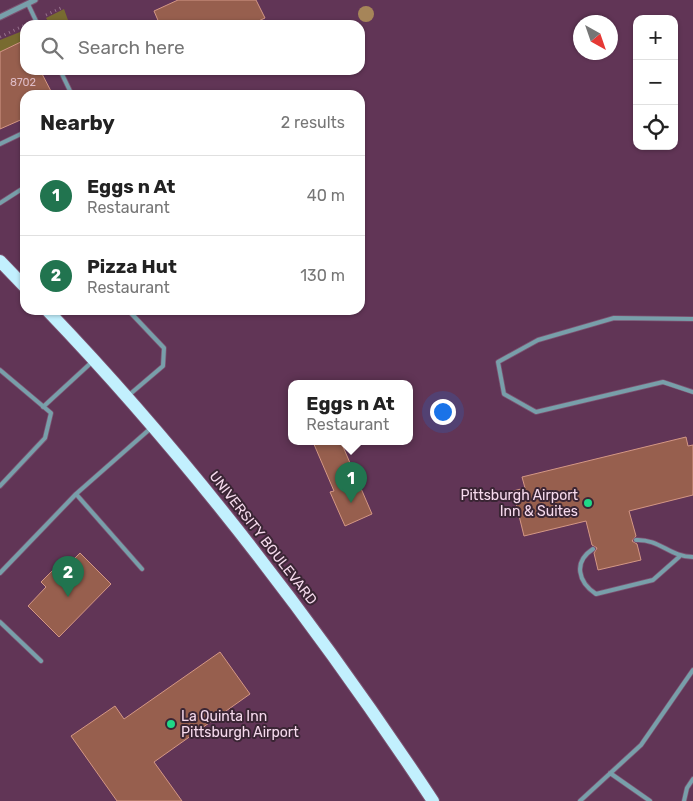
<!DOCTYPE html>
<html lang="en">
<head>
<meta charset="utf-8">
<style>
	body { margin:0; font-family:Rubik,sans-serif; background:#f2f2f2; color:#222 }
	.controls { position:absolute; right:15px; top:15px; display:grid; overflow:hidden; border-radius:10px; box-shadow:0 1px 4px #0004 }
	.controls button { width:45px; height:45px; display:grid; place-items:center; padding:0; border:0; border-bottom:1px solid #e0e0e0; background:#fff; color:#222; font:25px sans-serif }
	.compass { position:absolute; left:573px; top:15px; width:45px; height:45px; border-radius:50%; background:#fff; box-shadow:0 1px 4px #0004; rotate:140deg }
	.you { position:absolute; left:442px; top:411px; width:18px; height:18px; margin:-12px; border:4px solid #fff; border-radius:50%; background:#1a73e8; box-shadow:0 0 0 8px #1a73e833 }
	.badge { display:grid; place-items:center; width:32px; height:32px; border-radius:50%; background:#21744f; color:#fff; font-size:16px; font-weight:700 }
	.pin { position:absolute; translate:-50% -41px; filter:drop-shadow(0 1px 2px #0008) }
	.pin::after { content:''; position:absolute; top:26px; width:18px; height:15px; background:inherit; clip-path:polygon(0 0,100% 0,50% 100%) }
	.popup { position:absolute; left:288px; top:380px; width:125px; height:65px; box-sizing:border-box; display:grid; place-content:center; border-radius:10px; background:#fff; filter:drop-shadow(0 1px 4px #0005); font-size:16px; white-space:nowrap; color:#767676 }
	.popup b { font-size:19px; color:#222 }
	.popup::after { content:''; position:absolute; left:50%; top:100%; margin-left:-10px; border:10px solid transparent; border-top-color:#fff }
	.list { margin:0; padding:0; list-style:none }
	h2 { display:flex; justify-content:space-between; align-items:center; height:65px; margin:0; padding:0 20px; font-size:21px }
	h2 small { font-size:16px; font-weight:400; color:#767676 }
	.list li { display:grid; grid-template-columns:32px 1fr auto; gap:15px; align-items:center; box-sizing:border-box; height:80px; padding:0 20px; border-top:1px solid #e0e0e0 }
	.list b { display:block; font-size:19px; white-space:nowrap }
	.list p { margin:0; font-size:16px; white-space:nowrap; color:#767676 }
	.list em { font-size:16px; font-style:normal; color:#767676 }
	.icon { flex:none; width:28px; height:28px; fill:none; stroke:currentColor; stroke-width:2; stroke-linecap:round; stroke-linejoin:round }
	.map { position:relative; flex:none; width:693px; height:801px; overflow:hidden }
	.search { position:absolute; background:#fff; box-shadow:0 1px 4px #0004; left:20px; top:20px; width:345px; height:55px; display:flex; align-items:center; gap:12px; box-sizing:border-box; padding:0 18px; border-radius:15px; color:#767676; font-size:19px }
	.panel { position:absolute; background:#fff; box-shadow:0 1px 4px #0004; left:20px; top:90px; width:345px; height:225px; border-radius:15px }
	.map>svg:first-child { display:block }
	.green { fill:#786b30 }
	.building { fill:#975f4e; stroke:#d49785 }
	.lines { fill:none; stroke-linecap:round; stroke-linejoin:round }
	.lane-casing { stroke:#7c5371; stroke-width:5.5 }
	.street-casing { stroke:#7c5371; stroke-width:7 }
	.primary-casing { stroke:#7c5371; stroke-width:14 }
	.path { stroke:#98728e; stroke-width:3; stroke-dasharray:1 4; stroke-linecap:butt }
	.lane { stroke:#789faa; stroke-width:4 }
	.street { stroke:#789faa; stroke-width:5 }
	.primary { stroke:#c2f0fe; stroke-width:12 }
	.tree { fill:#a68559 }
	.poi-dot { fill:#1fd887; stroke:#3a2534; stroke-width:2 }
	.labels { text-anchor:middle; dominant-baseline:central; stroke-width:4; stroke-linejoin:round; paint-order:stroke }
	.number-label { font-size:11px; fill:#debbc5 }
	.poi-label { font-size:14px; fill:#f6daed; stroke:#3a2534; text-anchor:end }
	.street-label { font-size:14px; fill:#f6daed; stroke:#3a2534 }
</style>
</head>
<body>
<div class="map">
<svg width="693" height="801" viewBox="0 0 693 801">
	<rect width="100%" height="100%" fill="#613556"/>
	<path class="green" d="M64 9 68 20 57 25 50 24 46 18Z
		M25 30V40L0 52V40Z"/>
	<path class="building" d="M178 0H256L265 18 250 25H160L154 11Z
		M25 40V70H40L53 95H25V118L0 129V52Z
		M686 437 688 446 693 445V495L629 511 636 536 632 541 637 544 641 560 598 570 594 553 597 548 592 545 586 521 524 536 513 491 525 488 522 477Z
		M313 442H341L372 514 345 526 330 492 334 491Z
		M80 553 111 584 59 637 28 606 46 587 41 582 56 567 61 572Z
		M220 652 250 694 154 762 182 801H117L71 736 115 706 124 719Z"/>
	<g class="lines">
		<g class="lane-casing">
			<path id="lane" d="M28 4 38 25
				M60 70 72 95
				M0 144 25 132
				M0 203 25 187
				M128 310 164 348 163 366 129 395
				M693 319 614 318 538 340 498 362 504 394 536 412 663 382 693 392
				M0 370 51 413 45 438 0 486
				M43 407 93 361
				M76 494 142 569
				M636 540C660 539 670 557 693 557
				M593 549C573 562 578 582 596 594L653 580 679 557
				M0 573 76 494 151 428
				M0 622 41 661
				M610 773 650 801
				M580 801 641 745 693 670
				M684 801 687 788 693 779"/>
		</g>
		<g class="street-casing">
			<path id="street" d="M0 17 35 0"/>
		</g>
		<g class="primary-casing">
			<path id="primary" d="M0 261 25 287
				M47 310C192 461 318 627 433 801"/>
		</g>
		<path class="path" d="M46 15 63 7
			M0 37 25 25"/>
		<use href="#lane" class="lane"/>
		<use href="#street" class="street"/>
		<use href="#primary" class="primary"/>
	</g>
	<circle class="tree" cx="366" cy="14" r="8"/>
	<g class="poi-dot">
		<circle cx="588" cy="503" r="5"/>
		<circle cx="171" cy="724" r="5"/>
	</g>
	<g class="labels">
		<g class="number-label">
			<text x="23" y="82">8702</text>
		</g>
		<g class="poi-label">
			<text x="578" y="495">Pittsburgh Airport<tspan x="578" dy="16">Inn &amp; Suites</tspan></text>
			<text x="181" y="716" text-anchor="start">La Quinta Inn<tspan x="181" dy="16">Pittsburgh Airport</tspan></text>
		</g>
		<g class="street-label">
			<text transform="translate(263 538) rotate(52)">UNIVERSITY BOULEVARD</text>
		</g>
	</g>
</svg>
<div class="controls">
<button>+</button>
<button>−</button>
<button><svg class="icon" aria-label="locate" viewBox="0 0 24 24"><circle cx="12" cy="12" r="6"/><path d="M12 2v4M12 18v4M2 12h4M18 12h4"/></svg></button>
</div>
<svg class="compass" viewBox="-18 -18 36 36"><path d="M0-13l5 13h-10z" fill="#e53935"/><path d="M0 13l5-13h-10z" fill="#767676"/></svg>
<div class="you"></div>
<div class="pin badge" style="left:351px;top:503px">1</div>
<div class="popup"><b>Eggs n At</b>Restaurant</div>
<div class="pin badge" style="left:68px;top:597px">2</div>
<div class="search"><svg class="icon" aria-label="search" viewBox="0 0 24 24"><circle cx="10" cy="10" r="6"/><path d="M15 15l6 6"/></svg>Search here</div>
<section class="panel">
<h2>Nearby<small>2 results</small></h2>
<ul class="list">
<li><span class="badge">1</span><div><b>Eggs n At</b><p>Restaurant</p></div><em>40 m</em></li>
<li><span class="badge">2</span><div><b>Pizza Hut</b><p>Restaurant</p></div><em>130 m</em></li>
</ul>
</section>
</div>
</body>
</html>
